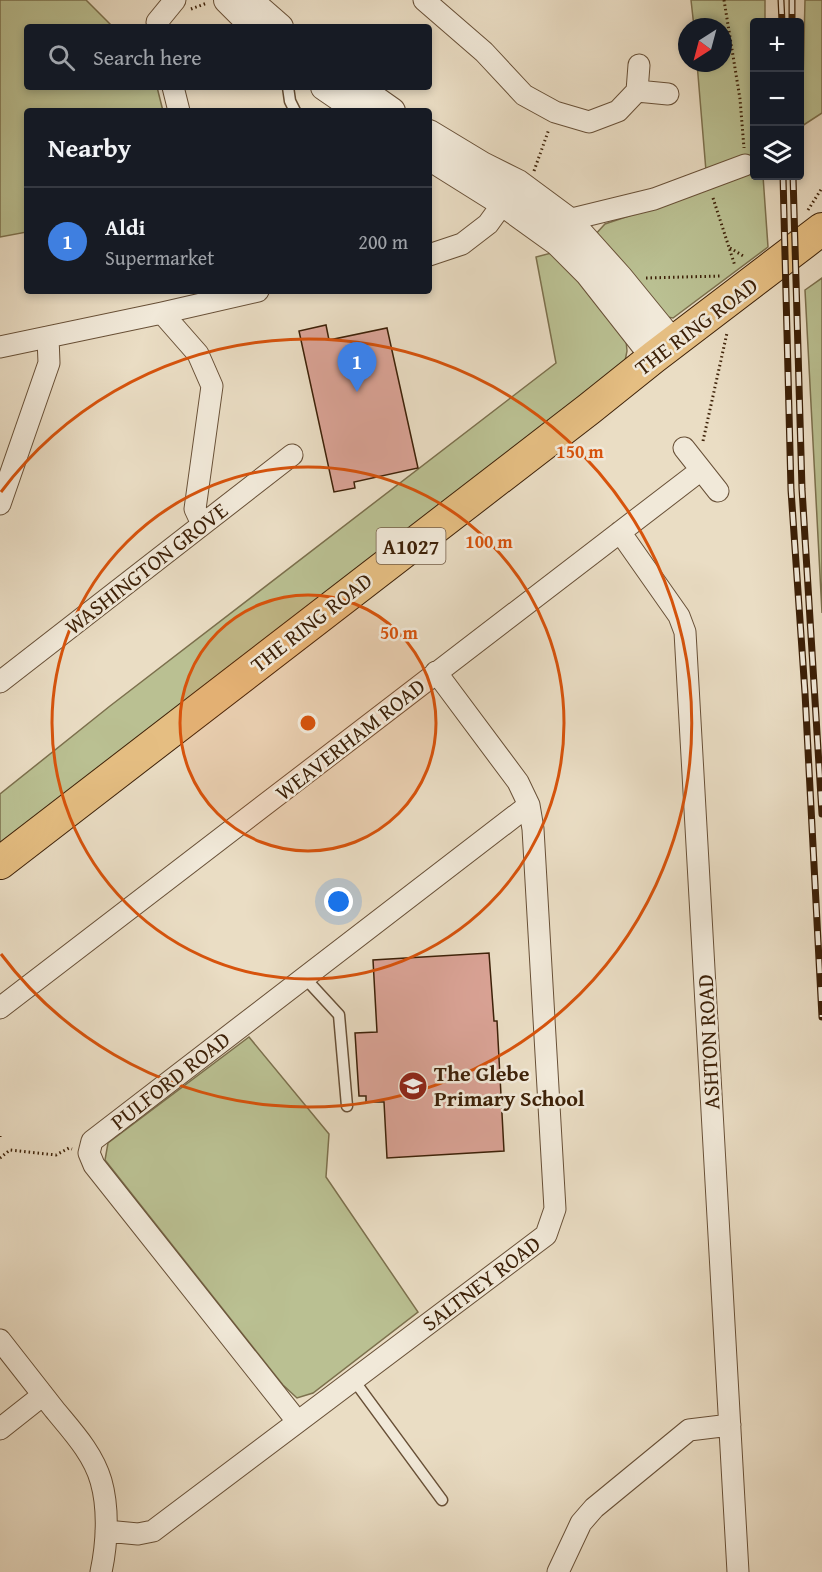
<!DOCTYPE html>
<html lang="en">
<head>
<meta charset="utf-8">
<style>
	body { margin:0; font-family:"Gentium Book Plus",serif; background:#20242c; color:#f1f3f6 }
	.controls { position:absolute; right:18px; top:18px; display:grid; overflow:hidden; border-radius:6px; box-shadow:0 3px 9px #0003 }
	.controls button { width:54px; height:54px; display:grid; place-items:center; padding:0; border:0; border-bottom:2px solid #363941; background:#171b24; color:#f1f3f6; font:30px sans-serif }
	.compass { position:absolute; left:678px; top:18px; width:54px; height:54px; border-radius:50%; background:#171b24; box-shadow:0 3px 9px #0003; rotate:216deg }
	.you { position:absolute; left:339px; top:902px; width:21px; height:21px; margin:-15px; border:4px solid #fff; border-radius:50%; background:#1a73e8; box-shadow:0 0 0 9px #1a73e833 }
	.badge { display:grid; place-items:center; width:39px; height:39px; border-radius:50%; background:#d93025; color:#fff; font-size:20px; font-weight:700 }
	.pin { position:absolute; translate:-50% -50px; filter:drop-shadow(0 2px 3px #0008) }
	.pin::after { content:''; position:absolute; top:32px; width:21px; height:18px; background:inherit; clip-path:polygon(0 0,100% 0,50% 100%) }
	.list { margin:0; padding:0; list-style:none }
	h2 { display:flex; justify-content:space-between; align-items:center; height:78px; margin:0; padding:0 24px; font-size:26px }
	h2 small { font-size:20px; font-weight:400; color:#9ea1a6 }
	.list li { display:grid; grid-template-columns:39px 1fr auto; gap:18px; align-items:center; box-sizing:border-box; height:108px; padding:0 24px; border-top:2px solid #363941 }
	.list b { display:block; font-size:22px; white-space:nowrap }
	.list p { margin:0; font-size:20px; white-space:nowrap; color:#9ea1a6 }
	.list em { font-size:20px; font-style:normal; color:#9ea1a6 }
	.icon { flex:none; width:33px; height:33px; fill:none; stroke:currentColor; stroke-width:2; stroke-linecap:round; stroke-linejoin:round }
	.map { position:relative; flex:none; width:822px; height:1572px; overflow:hidden }
	.search { position:absolute; background:#171b24; box-shadow:0 3px 9px #0003; left:24px; top:24px; width:408px; height:66px; display:flex; align-items:center; gap:15px; box-sizing:border-box; padding:0 21px; border-radius:6px; color:#9ea1a6; font-size:22px }
	.panel { position:absolute; background:#171b24; box-shadow:0 3px 9px #0003; left:24px; top:108px; width:408px; height:186px; border-radius:6px }
	.map>svg:first-child { display:block }
	.green { fill:#bac092; stroke:#7c704d; stroke-width:1.5 }
	.building { fill:#daa396; stroke:#3d2108; stroke-width:1.5 }
	.lines { fill:none; stroke-linecap:round; stroke-linejoin:round }
	.service-casing { stroke:#685037; stroke-width:13 }
	.minor-casing { stroke:#685037; stroke-width:23 }
	.tertiary-casing { stroke:#685037; stroke-width:28 }
	.primary-casing { stroke:#3d2108; stroke-width:34 }
	.path { stroke:#3d2108; stroke-width:3; stroke-dasharray:1.5 3; stroke-linecap:butt }
	.service { stroke:#f1e9d9; stroke-width:10 }
	.minor { stroke:#f1e9d9; stroke-width:21 }
	.tertiary { stroke:#f1e9d9; stroke-width:26 }
	.primary { stroke:#e5be82; stroke-width:32 }
	.rail-casing { stroke:#3d2108; stroke-width:7 }
	.rail { stroke:#f1e9d9; stroke-width:4.5; stroke-dasharray:14; stroke-linecap:butt }
	.ring { fill:none; stroke:#d7530c; stroke-width:3 }
	.labels { text-anchor:middle; dominant-baseline:central; stroke-width:5; stroke-linejoin:round; paint-order:stroke }
	.shield { fill:#f1e9d9; stroke:#735d47; stroke-width:1.5 }
	.shield-label { font-size:21px; font-weight:bold; fill:#3d2108 }
	.street-label { font-size:22px; fill:#3d2108; stroke:#f1e9d9 }
	.poi-label { font-size:22px; font-weight:bold; fill:#3d2108; stroke:#f1e9d9; text-anchor:start }
	.centre { fill:#d7530c; stroke:#f1e9d9; stroke-width:3 }
	.ring-label { font-size:18px; text-anchor:middle; font-weight:bold; fill:#d7530c; stroke:#f1e9d9; stroke-width:5; stroke-linejoin:round; paint-order:stroke }
</style>
</head>
<body>
<div class="map">
<svg width="822" height="1572" viewBox="0 0 822 1572">
	<rect width="100%" height="100%" fill="#eaddc4"/>
	<filter id="stains"><feTurbulence type="fractalNoise" baseFrequency=".00333" numOctaves="4"/><feColorMatrix values="0 0 0 0 .2 0 0 0 0 .09 0 0 0 0 .02 0 0 0 .5 -.17"/></filter>
	<radialGradient id="worn" r=".72"><stop offset=".6" stop-color="#630" stop-opacity="0"/><stop offset="1" stop-color="#630" stop-opacity=".3"/></radialGradient>
	<path class="green" d="M0 0H86L113 27H27V87H157L163 111H27V232L0 237Z
		M691 0H765V22H754V176H763L768 247 673 318 655 315 593 237 605 224 715 187 706 171 697 63H723V27H694Z
		M805 0H822V113L802 126Z
		M555 252 598 298 626 340 627 351 625 361 0 850V794L110 706 556 363 536 257Z
		M822 278V613L805 290Z
		M249 1037 329 1134 326 1177 418 1312 313 1393 297 1398 283 1385 105 1160 108 1143Z"/>
	<path class="building" d="M326 325 329 340 387 328 418 468 354 482 355 488 334 492 299 331Z
		M489 953 494 1021H497L504 1151 387 1158 384 1102H366V1096H359L355 1033 377 1032 373 960Z"/>
	<g class="lines">
		<g class="service-casing">
			<path id="service" d="M288 87 290 101 295 111
				M304 977 339 1015 347 1106
				M353 1379 442 1500"/>
		</g>
		<g class="minor-casing">
			<path id="minor" d="M424 0 484 52 524 95 555 112 589 122 618 111 637 91
				M157 22 175 0
				M639 65 637 91 668 94
				M173 87 179 111
				M562 234 568 220 654 199 745 165
				M429 255 462 244 488 224 512 191
				M162 313 198 354 212 386 195 509 202 524
				M0 347 162 313 258 291
				M684 448 718 491
				M0 504 49 363 48 337
				M620 532 679 616 685 632 738 1572
				M0 682 292 455
				M0 1008 701 470
				M0 1340C18 1363 36 1386 54 1409 72 1431 93 1453 101 1481 109 1509 107 1544 101 1572
				M297 1421 94 1165 89 1153 92 1141 529 805
				M0 1429 43 1395
				M106 1531 138 1534 153 1531 546 1235 555 1209 533 829 529 805 518 782 436 672
				M558 1572 581 1523 594 1508 689 1430 730 1425"/>
		</g>
		<g class="tertiary-casing">
			<path id="tertiary" d="M227 0 254 27
				M249 0 280 27
				M324 87 359 111
				M358 87 392 111
				M429 133 482 165 518 183 568 220 620 278 673 343
				M429 157 504 204 558 243 588 273 654 357"/>
		</g>
		<g class="primary-casing">
			<path id="primary" d="M0 863 589 409 654 357 822 229"/>
		</g>
		<path class="path" d="M724 0 740 99 744 148
			M191 9 207 3
			M534 171 549 129
			M713 198 735 266
			M808 210 822 188
			M730 248 745 257
			M646 278 720 276
			M703 441 727 333
			M0 1136V1137
			M0 1158 10 1150 56 1155 69 1148 72 1149"/>
		<use href="#service" class="service"/>
		<use href="#minor" class="minor"/>
		<use href="#tertiary" class="tertiary"/>
		<use href="#primary" class="primary"/>
		<g class="rail-casing">
			<path id="rail" d="M781 0 782 22
				M792 0V22
				M783 176 791 490 805 693 822 1017
				M793 176 802 489 822 814"/>
		</g>
		<use href="#rail" class="rail"/>
	</g>
	<circle cx="308" cy="723" r="128" fill="#d7530c" fill-opacity=".12"/>
	<g class="ring">
		<circle cx="308" cy="723" r="128"/>
		<circle cx="308" cy="723" r="256"/>
		<path d="M1 492A384 384 0 1 1 1 954"/>
	</g>
	<defs>
		<g id="school-disc" transform="scale(1.5)"><circle r="9.5" fill="#8f2418" stroke="#f1e9d9"/><path d="M0-5L7-2L0 1L-7-2ZM-4 1L0 2.5L4 1V4Q0 6-4 4Z" fill="#fff"/></g>
	</defs>
	<g fill-rule="evenodd">
		<use href="#school-disc" x="413" y="1086"/>
	</g>
	<g class="labels">
		<rect class="shield" x="376.5" y="528" width="69" height="36" rx="4.5"/>
		<g class="shield-label">
			<text x="411" y="546">A1027</text>
		</g>
		<g class="street-label">
			<text transform="translate(696 326) rotate(-37)">THE RING ROAD</text>
			<text transform="translate(146 568) rotate(-38)">WASHINGTON GROVE</text>
			<text transform="translate(311 622) rotate(-38)">THE RING ROAD</text>
			<text transform="translate(350 739) rotate(-38)">WEAVERHAM ROAD</text>
			<text transform="translate(708 1042) rotate(-93)">ASHTON ROAD</text>
			<text transform="translate(170 1080) rotate(-38)">PULFORD ROAD</text>
			<text transform="translate(481 1283) rotate(-37)">SALTNEY ROAD</text>
		</g>
		<g class="poi-label">
			<text x="434" y="1073">The Glebe<tspan x="434" dy="25">Primary School</tspan></text>
		</g>
	</g>
	<circle cx="308" cy="723" r="9" class="centre"/>
	<g class="ring-label">
		<text x="580" y="458">150 m</text>
		<text x="489" y="548">100 m</text>
		<text x="399" y="639">50 m</text>
	</g>
	<rect width="100%" height="100%" filter="url(#stains)"/>
	<rect width="100%" height="100%" fill="url(#worn)"/>
</svg>
<div class="controls">
<button>+</button>
<button>−</button>
<button><svg class="icon" aria-label="layers" viewBox="0 0 24 24"><path d="M12 4l9 5-9 5-9-5zM3 14l9 5 9-5"/></svg></button>
</div>
<svg class="compass" viewBox="-18 -18 36 36"><path d="M0-13l5 13h-10z" fill="#e53935"/><path d="M0 13l5-13h-10z" fill="#9ea1a6"/></svg>
<div class="you"></div>
<div class="pin badge" style="left:357px;top:392px;background:#3f7fe0">1</div>
<div class="search"><svg class="icon" aria-label="search" viewBox="0 0 24 24"><circle cx="10" cy="10" r="6"/><path d="M15 15l6 6"/></svg>Search here</div>
<section class="panel">
<h2>Nearby<small></small></h2>
<ul class="list">
<li><span class="badge" style="background:#3f7fe0">1</span><div><b>Aldi</b><p>Supermarket</p></div><em>200 m</em></li>
</ul>
</section>
</div>
</body>
</html>
